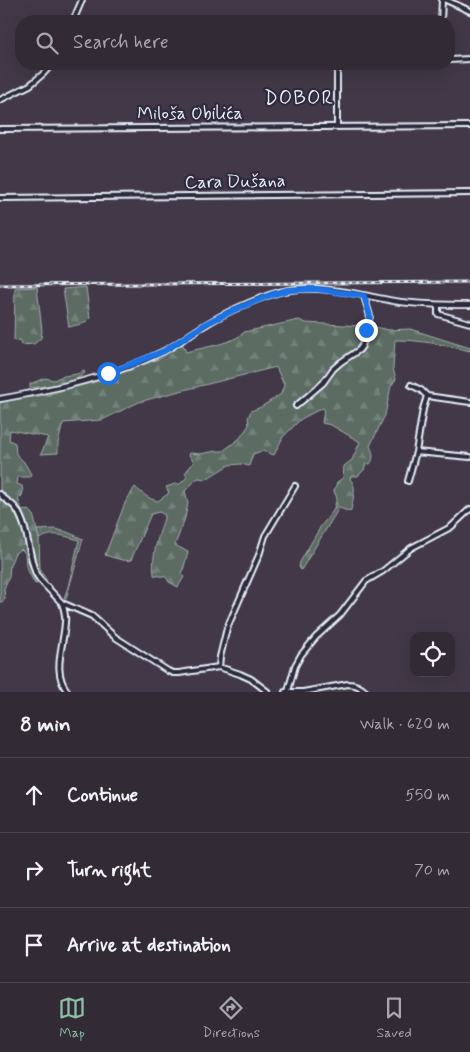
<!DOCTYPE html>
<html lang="en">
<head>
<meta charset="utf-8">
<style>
	body { margin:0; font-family:Mynerve,sans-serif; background:#3a323d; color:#f1f3f6 }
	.controls { position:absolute; right:15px; bottom:15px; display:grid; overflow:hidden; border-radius:10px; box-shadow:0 5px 20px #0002 }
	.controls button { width:45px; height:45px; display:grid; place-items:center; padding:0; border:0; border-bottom:1px solid #4d4650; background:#322a35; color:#f1f3f6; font:25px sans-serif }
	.stop { position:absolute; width:15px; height:15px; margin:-11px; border:4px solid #1a73e8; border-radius:50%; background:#fff }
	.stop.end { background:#1a73e8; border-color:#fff; box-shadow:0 1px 5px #0008 }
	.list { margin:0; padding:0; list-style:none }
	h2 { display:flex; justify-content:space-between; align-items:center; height:65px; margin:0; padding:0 20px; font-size:21px }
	h2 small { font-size:16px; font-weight:400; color:#a8a7ad }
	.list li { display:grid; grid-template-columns:32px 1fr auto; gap:15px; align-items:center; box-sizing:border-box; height:75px; padding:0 20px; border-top:1px solid #4d4650 }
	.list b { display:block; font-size:19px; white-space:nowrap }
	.list em { font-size:16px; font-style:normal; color:#a8a7ad }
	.icon { flex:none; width:28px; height:28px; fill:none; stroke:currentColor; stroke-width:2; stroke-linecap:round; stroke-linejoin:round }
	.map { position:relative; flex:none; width:470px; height:692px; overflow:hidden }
	.search { position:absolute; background:#322a35; box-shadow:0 5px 20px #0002; left:15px; right:15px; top:15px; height:55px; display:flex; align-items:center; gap:12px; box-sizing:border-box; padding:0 18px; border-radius:20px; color:#a8a7ad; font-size:19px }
	.sheet { height:290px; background:#322a35 }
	nav { display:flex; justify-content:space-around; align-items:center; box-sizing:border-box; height:70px; border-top:1px solid #4d4650; background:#322a35; font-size:14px; color:#a8a7ad }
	nav a { display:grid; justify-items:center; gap:2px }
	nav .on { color:#8abfa5 }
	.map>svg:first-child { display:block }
	.grass { fill:url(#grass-dots); stroke:#a2aeae }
	.forest { fill:url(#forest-firs); stroke:#a2aeae }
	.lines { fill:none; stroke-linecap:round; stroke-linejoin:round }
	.minor-casing { stroke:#e8f1f8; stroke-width:8 }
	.major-casing { stroke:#e8f1f8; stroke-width:8 }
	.minor { stroke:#2f2a3d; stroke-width:4 }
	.major { stroke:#2f2a3d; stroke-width:4.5 }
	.rail-casing { stroke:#e8f1f8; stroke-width:3 }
	.rail { stroke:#2f2a3d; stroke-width:1; stroke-dasharray:4; stroke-linecap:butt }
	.route { stroke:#1a73e8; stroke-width:6 }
	.labels { text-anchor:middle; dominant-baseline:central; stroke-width:4.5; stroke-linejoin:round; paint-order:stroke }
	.street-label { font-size:18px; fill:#e8f1f8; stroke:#2f2a3d }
	.quarter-label { font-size:20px; letter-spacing:1px; fill:#e8f1f8; stroke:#2f2a3d }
</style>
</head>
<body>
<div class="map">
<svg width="470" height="692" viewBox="0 0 470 692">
	<defs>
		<pattern id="grass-dots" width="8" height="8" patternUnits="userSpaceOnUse" patternTransform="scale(1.25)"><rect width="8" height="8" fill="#5b6c64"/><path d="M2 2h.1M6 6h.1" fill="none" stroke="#73817b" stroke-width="1.8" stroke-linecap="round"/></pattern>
		<pattern id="forest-firs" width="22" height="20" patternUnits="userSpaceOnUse" patternTransform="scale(1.25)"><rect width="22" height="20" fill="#5b6c64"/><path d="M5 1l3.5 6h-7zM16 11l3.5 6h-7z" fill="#73817b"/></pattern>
	</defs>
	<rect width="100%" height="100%" fill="#423847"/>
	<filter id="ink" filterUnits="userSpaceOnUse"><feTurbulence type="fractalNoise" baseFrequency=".02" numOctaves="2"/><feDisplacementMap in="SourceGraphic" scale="10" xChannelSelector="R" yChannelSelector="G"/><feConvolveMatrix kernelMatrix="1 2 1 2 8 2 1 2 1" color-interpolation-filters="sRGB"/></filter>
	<g filter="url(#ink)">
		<path class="grass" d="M55 529 67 532 83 539 66 599 64 598 68 587 79 540C63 536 54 531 39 539L37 530Z"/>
		<path class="forest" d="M37 287 42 331 41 338 34 344 21 345 20 340 14 341 15 288Z
			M86 287 90 318 85 323 69 327 63 289Z
			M299 320 306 323 362 326 365 325 389 330 410 329 470 348V351C444 345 422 340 395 340L393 369 396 379 391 386 385 415 370 446C373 452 375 458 370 464L366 463 364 470 358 476H351L350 479C352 481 354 484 354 487 355 492 352 505 351 510L348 511 339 508 301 570 299 567 300 562 321 526 333 511 337 498 334 491 337 482 343 478 344 466 352 460 360 442 331 425 322 423 324 409 322 408 301 419 283 437 274 455 262 451 253 454 249 466 241 464 229 465 206 479 198 478 185 491 188 503 185 518 175 545 188 552 182 574 184 577 178 587 169 582 166 577 154 575C151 554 159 535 165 515L159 512 151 514 131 560C125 562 112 557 105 555L125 503 135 487C142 493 148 499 158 501L169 493 166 487 175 484H180L187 477 185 473 194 462 189 455 190 453 200 454 216 451H223L240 438 249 425 248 418 251 411 261 407 281 394 284 385 276 367 172 393 139 402 102 420 63 423 58 443V453L41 454 48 437 10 430 9 440 15 443 16 454 24 462 31 474 30 477H18L17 484 22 486 23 491 22 496 18 498 22 511 29 510 33 514 39 539 40 570 47 581 35 584 26 567 25 553 21 549 15 553 10 565 9 577 4 589 5 598 3 602H0V402L45 395 103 380 161 358 182 342 186 352C200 348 236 343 244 332Z
			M84 371 85 373C77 383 43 386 30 388V384L45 378 54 380C65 373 74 377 84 371Z"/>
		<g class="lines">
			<g class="minor-casing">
				<path id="minor" d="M446 0 470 11
					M73 21 82 0
					M441 21 442 0
					M449 60 470 59
					M0 100 30 85 43 74 52 64
					M337 127V74L338 69 341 64
					M0 129 470 126
					M0 198 470 193
					M438 305V314L470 323
					M411 385 421 390 427 396
					M296 406 323 383 333 369 341 362 359 350 362 346 370 316 364 296
					M416 452 470 457
					M408 481 416 452 423 409 427 396 470 402
					M0 494C5 501 13 503 17 510 29 529 28 554 36 574L40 580 62 603 92 616 115 637 168 671 173 673H179L219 667 240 674 251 679 268 692
					M62 603C64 609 66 615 65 622 64 646 51 672 68 692
					M219 667 220 657 227 628 259 555 265 536 295 486
					M288 691 295 666 301 655 316 637 340 615 366 581 383 571 411 548 451 527 470 509
					M285 692H303L348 684C355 684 361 687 366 692"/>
			</g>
			<g class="major-casing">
				<path id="major" d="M0 399C55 389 113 377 164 351 178 344 191 333 205 325 226 312 265 294 289 290 324 285 360 295 394 301 419 305 445 305 470 305"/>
			</g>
			<use href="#minor" class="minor"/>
			<use href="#major" class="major"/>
			<g class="rail-casing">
				<path id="rail" d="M0 285 470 282"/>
			</g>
			<use href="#rail" class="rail"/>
		</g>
	</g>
	<g class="lines" filter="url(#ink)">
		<path class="route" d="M108 373 164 351 207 323 234 310 271 295 288 290 316 289 364 296 370 316 366 330"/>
	</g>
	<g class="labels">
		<g class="street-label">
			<text x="190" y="114">Miloša Obilića</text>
			<text transform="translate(235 182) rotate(-1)">Cara Dušana</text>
		</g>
		<g class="quarter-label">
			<text x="299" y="98">DOBOR</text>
		</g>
	</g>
</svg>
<div class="controls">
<button><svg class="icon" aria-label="locate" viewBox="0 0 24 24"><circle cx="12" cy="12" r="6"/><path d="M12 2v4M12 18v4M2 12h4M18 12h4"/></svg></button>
</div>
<div class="stop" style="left:108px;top:373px"></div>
<div class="stop end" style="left:366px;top:330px"></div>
<div class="search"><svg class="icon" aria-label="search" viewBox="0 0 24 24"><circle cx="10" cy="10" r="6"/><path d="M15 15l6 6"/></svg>Search here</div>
</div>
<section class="sheet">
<h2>8 min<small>Walk · 620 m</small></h2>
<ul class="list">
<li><svg class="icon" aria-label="ahead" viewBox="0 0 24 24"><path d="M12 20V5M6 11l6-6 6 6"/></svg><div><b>Continue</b></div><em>550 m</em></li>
<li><svg class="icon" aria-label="right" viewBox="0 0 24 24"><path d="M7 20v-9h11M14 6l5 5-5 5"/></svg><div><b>Turn right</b></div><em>70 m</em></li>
<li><svg class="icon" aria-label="arrive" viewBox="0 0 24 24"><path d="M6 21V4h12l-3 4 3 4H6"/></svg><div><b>Arrive at destination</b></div></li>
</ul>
</section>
<nav>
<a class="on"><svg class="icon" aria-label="map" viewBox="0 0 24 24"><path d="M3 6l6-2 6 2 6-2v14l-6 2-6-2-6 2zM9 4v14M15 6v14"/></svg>Map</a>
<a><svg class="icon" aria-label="directions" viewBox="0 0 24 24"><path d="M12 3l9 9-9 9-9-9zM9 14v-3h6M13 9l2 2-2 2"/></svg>Directions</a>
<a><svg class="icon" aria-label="saved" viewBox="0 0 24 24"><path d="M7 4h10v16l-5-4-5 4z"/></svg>Saved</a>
</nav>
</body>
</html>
